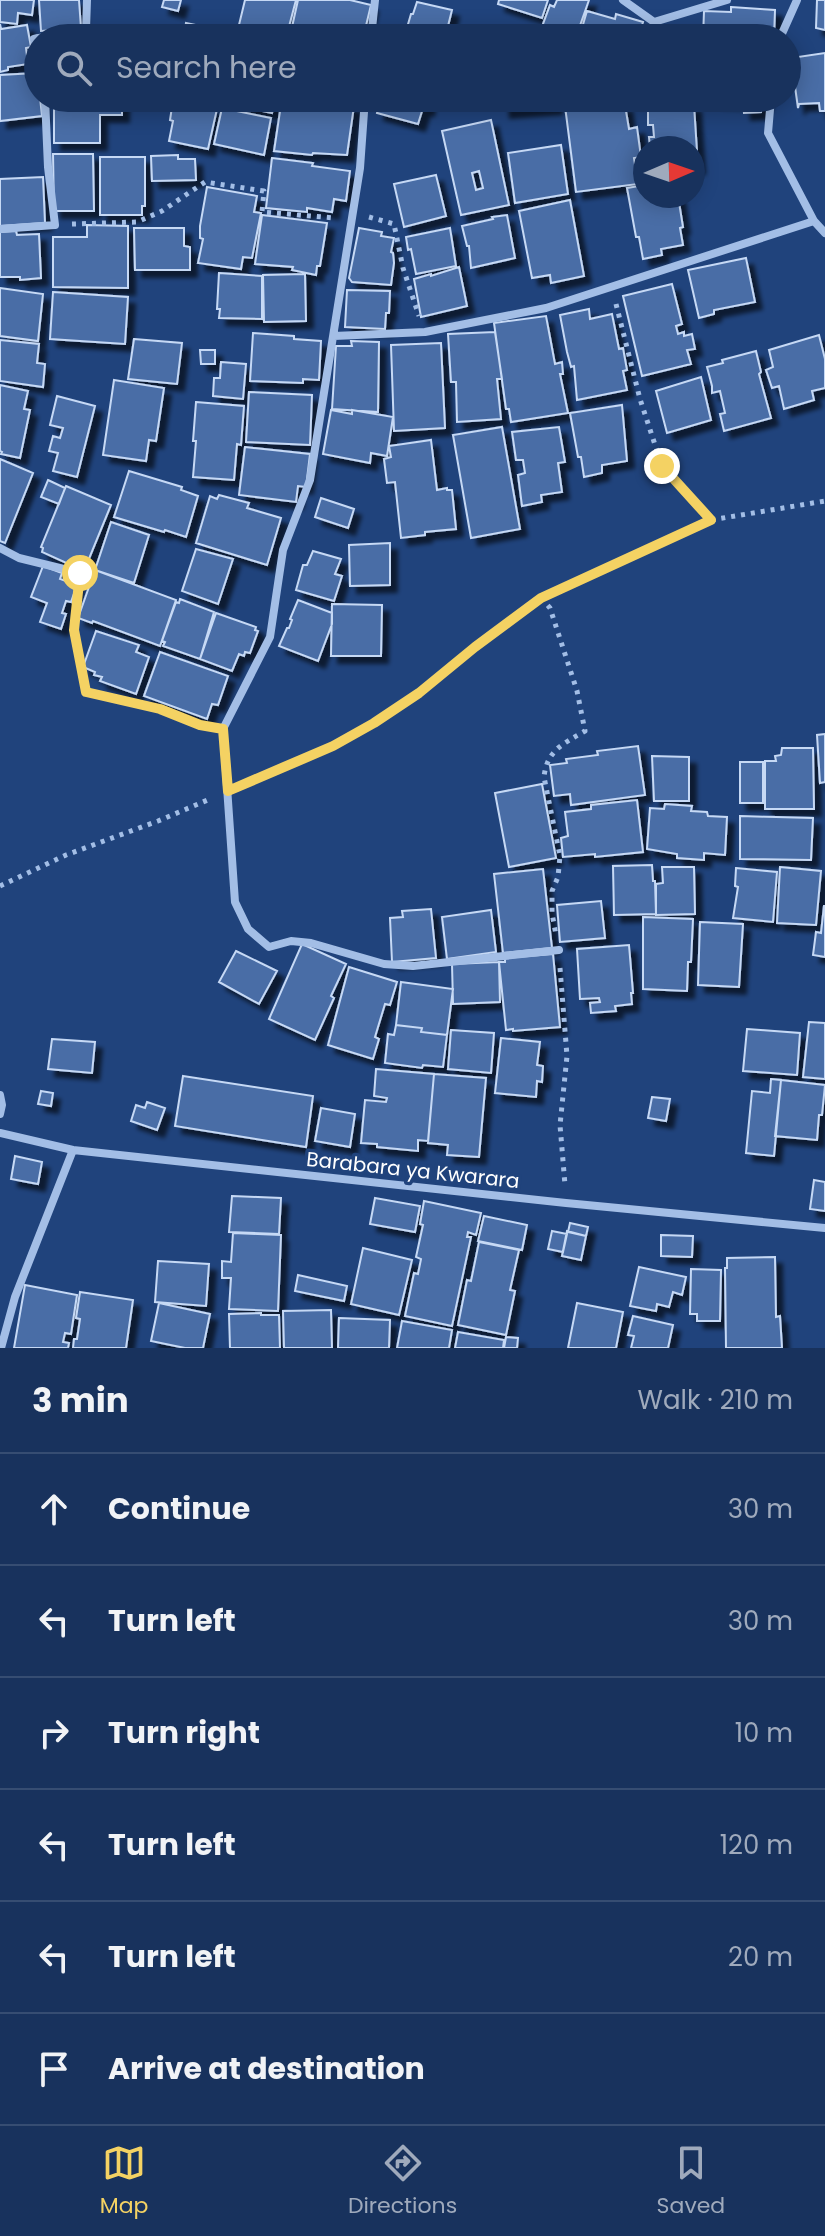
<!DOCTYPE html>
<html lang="en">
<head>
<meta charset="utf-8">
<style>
	body { margin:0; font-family:Poppins,sans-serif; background:#213a63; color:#f1f3f6 }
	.compass { position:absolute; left:633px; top:136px; width:72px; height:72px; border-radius:50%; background:#18325d; box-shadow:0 4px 20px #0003; rotate:88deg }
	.stop { position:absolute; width:24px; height:24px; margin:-18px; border:6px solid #f4d263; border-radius:50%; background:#fff }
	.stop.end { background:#f4d263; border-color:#fff; box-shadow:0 2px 8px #0008 }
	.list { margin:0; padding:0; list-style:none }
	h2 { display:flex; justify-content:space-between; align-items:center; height:104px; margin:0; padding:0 32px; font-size:34px }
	h2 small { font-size:26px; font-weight:400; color:#9faabc }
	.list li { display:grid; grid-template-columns:52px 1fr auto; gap:24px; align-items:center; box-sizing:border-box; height:112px; padding:0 32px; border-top:2px solid #364d72 }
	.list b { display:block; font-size:30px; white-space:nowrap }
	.list em { font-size:26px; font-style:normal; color:#9faabc }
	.icon { flex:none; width:44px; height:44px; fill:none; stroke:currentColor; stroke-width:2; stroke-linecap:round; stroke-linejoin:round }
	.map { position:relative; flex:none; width:825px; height:1348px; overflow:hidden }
	.search { position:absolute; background:#18325d; box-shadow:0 4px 20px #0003; left:24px; right:24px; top:24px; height:88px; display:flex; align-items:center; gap:20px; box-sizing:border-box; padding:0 28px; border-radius:44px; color:#9faabc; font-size:30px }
	.sheet { height:776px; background:#18325d }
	nav { display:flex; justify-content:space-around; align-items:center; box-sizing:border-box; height:112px; border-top:2px solid #364d72; background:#18325d; font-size:22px; color:#9faabc }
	nav a { display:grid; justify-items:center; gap:4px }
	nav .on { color:#f4d263 }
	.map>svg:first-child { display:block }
	.building { fill:#496da6; stroke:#c6d9f5; stroke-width:2; fill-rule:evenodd; filter:url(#shadow) }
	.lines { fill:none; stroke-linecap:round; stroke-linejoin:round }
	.path { stroke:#a3bee6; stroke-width:5; stroke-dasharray:4 6; stroke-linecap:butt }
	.street { stroke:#a3bee6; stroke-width:8 }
	.route { stroke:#f4d263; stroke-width:10 }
	.labels { text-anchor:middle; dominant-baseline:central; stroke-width:7; stroke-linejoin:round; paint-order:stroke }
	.street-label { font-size:20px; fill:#fff; stroke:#20437c }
</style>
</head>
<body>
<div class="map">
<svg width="825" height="1348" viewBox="0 0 825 1348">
	<defs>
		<filter id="shadow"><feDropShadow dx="7" dy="7" stdDeviation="2" flood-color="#0009"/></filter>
	</defs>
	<rect width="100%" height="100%" fill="#20437c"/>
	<path class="building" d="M0 0H34L32 15 18 13 17 24 0 22Z
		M39 0H79L81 28 41 31Z
		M164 0H181L178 11 162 7Z
		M245 0H296L286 38H274L238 29Z
		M298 0H350L371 5 363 38H300L290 36Z
		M499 0H548L542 18 498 4Z
		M557 0H589L577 34 575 33 573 38H546L539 35 550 5 554 7Z
		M817 0H825V30L816 28Z
		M417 2 452 10 445 38H404L411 14H413Z
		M731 7 775 10 774 38H703L704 11 731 12Z
		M587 11 615 19 616 14 643 22 640 32 633 30 631 38H579Z
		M186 23 220 30 219 37 223 38H183Z
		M0 24 1 29 27 25 31 47 26 48 28 64 8 67V70L0 72Z
		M450 25 497 27 498 38H450Z
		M679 30V31L695 30 697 38H647L646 32Z
		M115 32 116 38H71L91 37V33Z
		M825 53V111H820L819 103 799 104 798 108 791 58Z
		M36 73 38 98H40L42 116 0 121V75Z
		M54 98H122V115H100V143H54Z
		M225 98H275L272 113 224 103Z
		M282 98H306L354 106 347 155 313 153 312 155 274 151Z
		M380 98H429L427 109 423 108 418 124 377 113Z
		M502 98H555V107L503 111Z
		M716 98H765V104L761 103V112L744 113 743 99H736V102L716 101Z
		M173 100 217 109 208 149 169 141 173 121 170 120Z
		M590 102 591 107 601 106V109L625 105 629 129 637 127 641 157 634 158 638 184 576 192 565 106Z
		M694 105 698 167H693V148H650L649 137H654L653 125H648V108Z
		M222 108 271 118 264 155 214 144Z
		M491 120 509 205 461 215 442 131ZM479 171 483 188 476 190 472 173Z
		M561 145 568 194 515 203 508 153Z
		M53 154H93L94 211H54Z
		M178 155V159H195L196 180 152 181 151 156Z
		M100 157H145V206H142V215H100Z
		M272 158 313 163 312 166 350 171 346 201 334 199 332 212 307 208V212L266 208Z
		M436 175 446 216 404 227 394 184Z
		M43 177 45 223 0 226V179Z
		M645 185V196H678L683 227 680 228 683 245 661 249 662 255 643 259 639 237H636L627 188Z
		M207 187 257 196 254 212 261 213 252 258 243 257 241 269 198 263 203 239 200 238V226Z
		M570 200 584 276 551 283 550 275 532 278 519 211Z
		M262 215 327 223 320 266H317L316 275 292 270 293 267 255 264Z
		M507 215 515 258 471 268 469 246H467L462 226 493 219 492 217Z
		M87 225 128 226V288L53 287V237H87Z
		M134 228H184V246L190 247V270H135Z
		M359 228 382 232 381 236 394 238 391 252 393 253 394 263 391 285 352 282 349 278Z
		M450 228 456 266 416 274 411 249 408 250 406 237Z
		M16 231 17 235 39 234 41 278 20 280V277H0V232Z
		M746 258 755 302 714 310V314L699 318 688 270Z
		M459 267 467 306 421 317 414 279 431 274V276Z
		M219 273 262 276V319L219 318 220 309H217Z
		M305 274 306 321 264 322 263 275Z
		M672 284 682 324 676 326 678 334 684 332V336L692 334 695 349 687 350 691 364 642 376 623 296Z
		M0 288 43 294 38 341 0 336Z
		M347 290 390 291 389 313H386L385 329 345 327Z
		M53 292 128 297 125 344 50 339Z
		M589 309 590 319 612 314 619 349 623 348 627 370 623 371 627 390 577 400 574 366 571 367 567 352 560 315Z
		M546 316 555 364 562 362 563 374H560L568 413 511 422 509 409H506L494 323Z
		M495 332 502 379H497L501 419 457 422 456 382H451L448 334Z
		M253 333 294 336V339L321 341 319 380 303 379V383L250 381Z
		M819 335 825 359V388L812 391 814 400 784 409 779 386 772 388 766 370 773 367 769 350Z
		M134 339 182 343 177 384 128 379Z
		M0 340 39 344 37 363 45 364 43 387 0 381Z
		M351 341 379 342 378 412 332 409 336 346H352Z
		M441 343 445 428 394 431 391 345Z
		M200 350H215V364H201Z
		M756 351 761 372 759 374 771 418 724 431 720 414 725 413 720 391 712 393V386L707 367 723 363 722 360Z
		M221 362 246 364 243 399 213 396 214 378H220Z
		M701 377 711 420 667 433 656 391Z
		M114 380 164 388 156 441 149 440 146 461 103 455Z
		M0 385 28 391 24 409 30 410 20 458 1 454 2 452 0 451Z
		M249 392 312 395 310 445 246 442Z
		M57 396 95 406 77 477 53 471 58 453 49 451 53 436 60 438 63 428 50 425Z
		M196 402 244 406 241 445 237 444 234 480 193 477 196 441H193Z
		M622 405 627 461 602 465V473L584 477 581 457H578L570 413Z
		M331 410 352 414V410L393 417 387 456 371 453 370 463 323 454Z
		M502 427 520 529 471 538 453 435Z
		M559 427 565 462 558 463 562 492 541 495 542 502 522 506 518 475 525 473 523 460H516L512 432Z
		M431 440 437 490 447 488V490H452L456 529 425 532V535L401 538 395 482 387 483 384 459 391 457 389 446Z
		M245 447 310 454 306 487 298 486 296 502 239 495Z
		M0 459 33 473 5 543 0 541Z
		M129 471 182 487 181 490 198 496 186 537 165 530 164 532 114 517Z
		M48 480 65 488 59 504 41 497Z
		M66 486 111 505 84 571 42 552 43 548 41 547Z
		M219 495 249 503 247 508 281 518 267 565 196 543 210 496 217 499Z
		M321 498 354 509 348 528 315 517Z
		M111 522 149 535 134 583 95 570Z
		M390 543V585L350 586 349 545Z
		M196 549 233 559 218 604 182 591Z
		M313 551 341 559 335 574 342 576 334 601 296 590 303 565H307Z
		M43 566 62 573 60 579 77 585 71 602 66 601 62 613 66 614 61 629 40 622 47 603 31 597Z
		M95 570 176 600 160 646 93 621 92 623 78 618Z
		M180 599 214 612 200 659 163 646 165 642 162 641 176 602 179 603Z
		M298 600 332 613V624L318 661 279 646 287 628H289L292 620 290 619Z
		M332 604 382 605 381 656H331Z
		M216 613 256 627 255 630 258 631 250 653 245 652 244 656 239 654 232 671 200 659Z
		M96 631 139 645 136 652 149 657 136 694 100 681 102 677 94 675 95 672 83 667Z
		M160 652 228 676 218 705 212 704 207 719 144 696Z
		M825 734V782L820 783 817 735Z
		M638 746 645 795 571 805 570 794 554 796 550 765 567 763 566 759 598 755 597 751Z
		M782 748H813L814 809H765V761H776L775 756 781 755Z
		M652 756 689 757V801H654Z
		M740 762H763V803H740Z
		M542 784 556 858 509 867 495 793Z
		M637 800 643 852 595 857V854L563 857 561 838 568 836 565 812 591 809V805Z
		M665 804 692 806 691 811 707 812 708 816 727 817 725 855 704 853V860L677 858V854L647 849 650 808 664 809Z
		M740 816 813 818 811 860 740 859Z
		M652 865 653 881H655L656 914 614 915 613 866Z
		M662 867H694L695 914 656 915V884L663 883Z
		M780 867 821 871 816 925 777 923Z
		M736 868 777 872 773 922 733 918 738 887 735 886Z
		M543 869 552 948 503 953 494 874Z
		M601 901 605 938 560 942 557 905Z
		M824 906H825V957L813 955 816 932 821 933Z
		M431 909 436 958 392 962 390 918 403 917 402 911Z
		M491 910 496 952 447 959 442 917Z
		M643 917 693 919 691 962H688L687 991 643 989Z
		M700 922 743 924 739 987 698 985Z
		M302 944 346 964 331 996 334 998 315 1040 269 1019Z
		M629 945 633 993H631L632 1004 615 1006 616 1011 591 1013 590 1003 600 1002 599 998 580 999 577 949Z
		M236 951 277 971 259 1004 219 982Z
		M553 954 560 1027 513 1031V1029L506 1030 499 962H505V958Z
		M499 962 500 1002 453 1004 452 964Z
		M349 967 397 982 390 1005 385 1004 375 1037 379 1039 373 1059 328 1045Z
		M401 982 453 989 447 1035 421 1032 422 1028 396 1025Z
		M809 1022 825 1023V1079L803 1077Z
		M396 1025 422 1028 421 1032 447 1035 443 1067 423 1065 422 1068 385 1063 388 1034 394 1035Z
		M747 1029 800 1033 797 1075 743 1071Z
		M451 1030 494 1033 491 1073 448 1069Z
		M501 1038 540 1042 537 1065 543 1066 542 1082 537 1081 536 1097 495 1093Z
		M52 1039 95 1042 92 1073 48 1069Z
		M376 1069 434 1074 428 1141 418 1140V1151L377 1147V1144L361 1143 365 1100 386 1102 387 1098 374 1096Z
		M434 1074 486 1078 479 1157 447 1155 448 1145 428 1143Z
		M183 1076 313 1096 306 1147 175 1126Z
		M771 1079 781 1080 774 1156 746 1153 752 1091 770 1093Z
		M781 1080 825 1085 822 1115H819L817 1140 775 1136Z
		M41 1091 53 1093 51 1106 38 1104Z
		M652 1097 670 1099 666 1121 648 1118Z
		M147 1102 165 1108 157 1130 131 1121 136 1105 145 1108Z
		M321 1108 355 1114 350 1147 315 1141Z
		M15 1156 42 1162 38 1184 11 1179Z
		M814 1180 825 1182V1211L810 1209Z
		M232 1196 281 1198 279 1234 229 1232Z
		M375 1198 420 1206 415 1232 370 1224Z
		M424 1201 481 1213 476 1235 468 1232 467 1237H471L452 1326 405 1316 414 1273 418 1274 421 1259 416 1257 423 1225 420 1224Z
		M484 1216 527 1225 522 1250 478 1241Z
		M570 1223 588 1227 586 1236 568 1232Z
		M552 1231 567 1234 563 1252 548 1249Z
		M567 1231 586 1236 581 1260 562 1256Z
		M233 1233 281 1235 278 1311 229 1309 231 1278H222V1261L231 1262Z
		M661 1235 693 1236 692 1257 661 1256Z
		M479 1242 519 1250 510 1290 515 1291 506 1335 458 1325 467 1280 471 1281Z
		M363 1248 412 1260 399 1315 351 1304Z
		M775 1257 776 1317 780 1316 782 1348H726L725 1268H727V1258Z
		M158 1261 209 1264 206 1306 155 1302Z
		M639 1267 686 1277 682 1295 673 1292 669 1307 657 1304 656 1311 630 1306Z
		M691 1269 721 1270 720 1321H697V1314H690Z
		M298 1275 347 1286 344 1301 295 1291Z
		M25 1285 77 1295 71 1334 65 1333 63 1342 69 1343 68 1348H14Z
		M80 1292 133 1300 126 1348H73L74 1339H77L80 1319 76 1318Z
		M159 1303 210 1314 203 1348H185L151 1341Z
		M577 1303 623 1312 616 1348H568Z
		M331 1310 332 1348H284L283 1311Z
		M261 1313V1315H279L280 1348H230L229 1314Z
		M633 1316 673 1325 668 1348H631L634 1336 628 1335Z
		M339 1318 390 1320 389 1348H338Z
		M402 1321 452 1330 449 1348H397Z
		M458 1332 504 1340 503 1348H455Z
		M506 1337 518 1338 517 1348H504Z"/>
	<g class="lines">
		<path class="path" d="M369 217 394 224 403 268 419 316
			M72 224 137 222 162 211 205 182 264 191 262 212 335 218
			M616 304 640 399 662 466 711 520
			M541 598 550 608 577 691 585 731C563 744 547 750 544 777L560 856 558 877 552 891V913L556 935
			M244 784 333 746 374 723 419 693 475 647 541 598 711 520 825 501
			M0 886 66 855 158 821 210 799
			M560 968 567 1056 560 1125 565 1185"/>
		<path class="street" d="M623 0 654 22 727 0
			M38 38 34 39 38 60
			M39 38 86 30 87 0
			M371 38 375 0
			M780 38 797 0
			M365 98 360 168 310 480 283 550 270 637 223 729 235 902 248 929 269 947 291 941 311 943 384 964 413 966 559 950
			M771 98 768 133 814 221 825 233
			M0 229 55 225 48 167 45 98
			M334 336 425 332 546 308 814 221
			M0 548 19 558 80 573 74 630 86 692 160 709 200 725 223 729
			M0 1095 2 1105 0 1114
			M0 1133 73 1150 566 1203 825 1228
			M1 1348 15 1297 73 1150"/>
	</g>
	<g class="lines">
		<path class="route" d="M80 573 74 630 86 692 160 709 200 725 223 729 228 791 333 746 374 723 419 693 475 647 541 598 711 520 662 466"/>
	</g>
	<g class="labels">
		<g class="street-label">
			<text transform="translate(413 1170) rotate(6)">Barabara ya Kwarara</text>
		</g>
	</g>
</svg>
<svg class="compass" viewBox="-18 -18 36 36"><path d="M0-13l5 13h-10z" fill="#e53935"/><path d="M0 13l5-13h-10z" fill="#9faabc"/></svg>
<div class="stop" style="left:80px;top:573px"></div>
<div class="stop end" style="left:662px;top:466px"></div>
<div class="search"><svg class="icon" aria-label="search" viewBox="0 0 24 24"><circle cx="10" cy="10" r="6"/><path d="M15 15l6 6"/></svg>Search here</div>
</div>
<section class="sheet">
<h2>3 min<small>Walk · 210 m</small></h2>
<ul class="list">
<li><svg class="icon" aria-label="ahead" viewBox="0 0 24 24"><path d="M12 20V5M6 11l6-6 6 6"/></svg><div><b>Continue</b></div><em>30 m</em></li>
<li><svg class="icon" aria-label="left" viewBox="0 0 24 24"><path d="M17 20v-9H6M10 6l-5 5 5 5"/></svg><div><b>Turn left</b></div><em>30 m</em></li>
<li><svg class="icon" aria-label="right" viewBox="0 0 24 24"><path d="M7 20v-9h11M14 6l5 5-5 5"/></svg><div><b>Turn right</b></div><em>10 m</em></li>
<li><svg class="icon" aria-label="left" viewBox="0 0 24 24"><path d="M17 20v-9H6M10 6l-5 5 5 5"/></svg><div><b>Turn left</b></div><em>120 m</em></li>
<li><svg class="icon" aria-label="left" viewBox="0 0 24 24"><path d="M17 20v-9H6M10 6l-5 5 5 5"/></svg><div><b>Turn left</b></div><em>20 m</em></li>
<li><svg class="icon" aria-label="arrive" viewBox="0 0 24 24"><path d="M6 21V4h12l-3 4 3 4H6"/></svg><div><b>Arrive at destination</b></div></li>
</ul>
</section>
<nav>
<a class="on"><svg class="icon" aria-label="map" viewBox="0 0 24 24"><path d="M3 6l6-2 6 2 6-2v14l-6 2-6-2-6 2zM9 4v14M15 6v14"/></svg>Map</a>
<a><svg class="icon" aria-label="directions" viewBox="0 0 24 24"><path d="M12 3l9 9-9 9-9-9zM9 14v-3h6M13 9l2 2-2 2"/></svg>Directions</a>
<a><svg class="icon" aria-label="saved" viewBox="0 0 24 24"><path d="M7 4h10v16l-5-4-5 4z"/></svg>Saved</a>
</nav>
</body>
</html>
